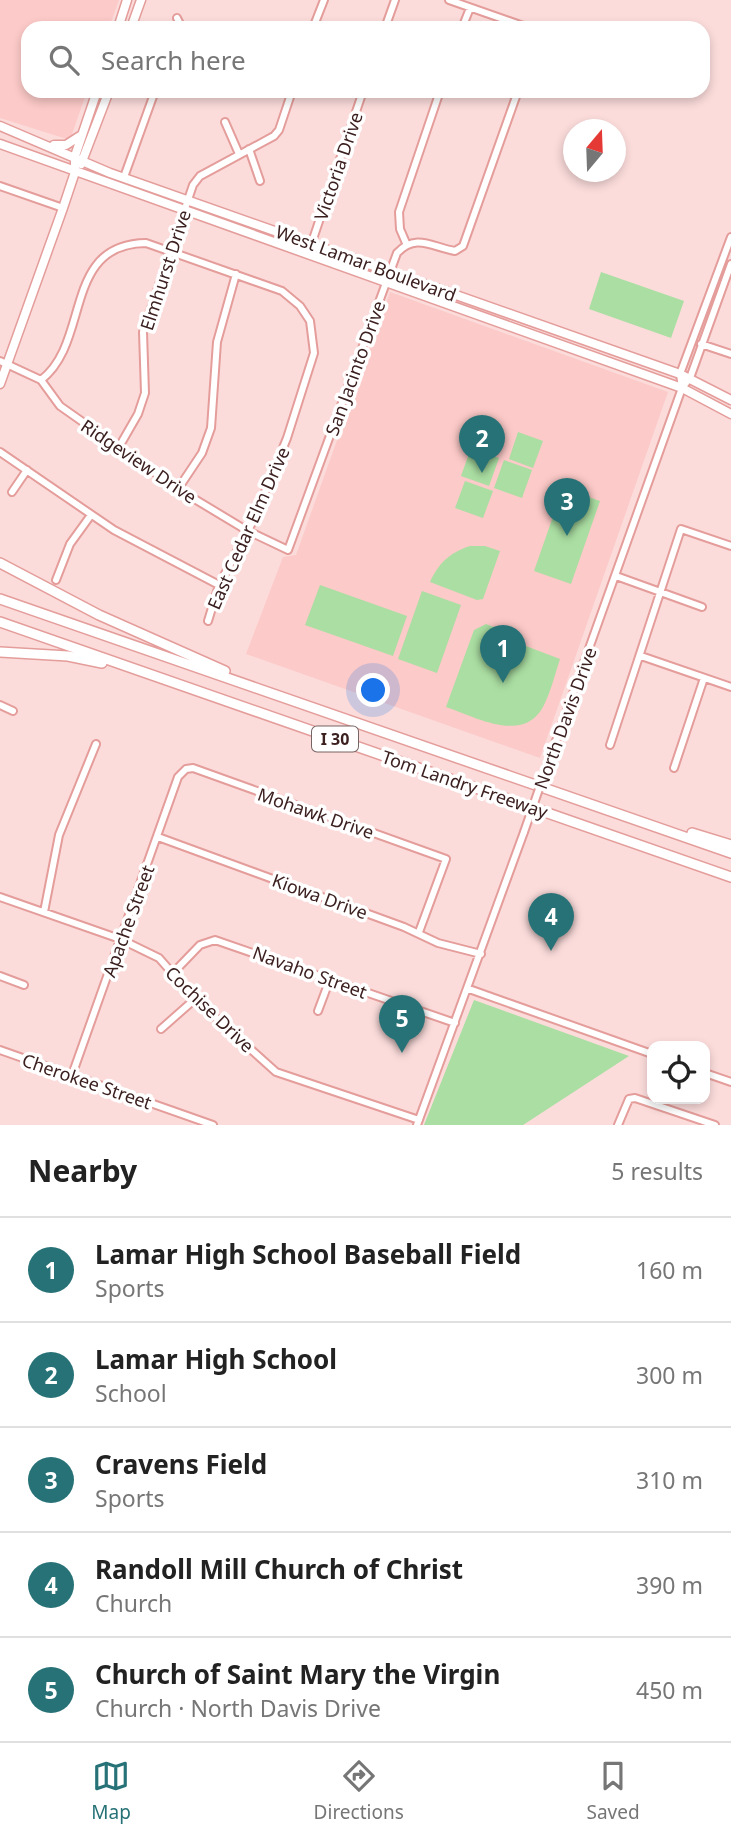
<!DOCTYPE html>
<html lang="en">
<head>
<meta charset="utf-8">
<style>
	body { margin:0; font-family:"Noto Sans",sans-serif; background:#f2f2f2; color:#222 }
	.controls { position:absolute; right:21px; bottom:21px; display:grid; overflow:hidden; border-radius:14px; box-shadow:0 4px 10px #0003 }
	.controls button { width:63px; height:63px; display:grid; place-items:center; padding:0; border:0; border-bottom:2px solid #e0e0e0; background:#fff; color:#222; font:35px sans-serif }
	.compass { position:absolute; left:563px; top:119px; width:63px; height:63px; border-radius:50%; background:#fff; box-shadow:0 4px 10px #0003; rotate:19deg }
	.you { position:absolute; left:374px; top:691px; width:24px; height:24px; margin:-18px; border:5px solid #fff; border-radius:50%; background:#1a73e8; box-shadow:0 0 0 10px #1a73e833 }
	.badge { display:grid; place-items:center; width:46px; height:46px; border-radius:50%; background:#277277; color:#fff; font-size:23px; font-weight:700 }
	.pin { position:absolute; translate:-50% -58px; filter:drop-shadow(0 2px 4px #0008) }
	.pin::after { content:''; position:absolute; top:37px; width:24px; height:21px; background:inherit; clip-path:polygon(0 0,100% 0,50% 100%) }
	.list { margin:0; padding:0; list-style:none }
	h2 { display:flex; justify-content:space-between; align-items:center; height:91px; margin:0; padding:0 28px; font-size:30px }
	h2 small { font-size:23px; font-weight:400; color:#767676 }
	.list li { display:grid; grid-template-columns:46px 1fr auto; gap:21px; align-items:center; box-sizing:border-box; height:105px; padding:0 28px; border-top:2px solid #e0e0e0 }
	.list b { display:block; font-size:26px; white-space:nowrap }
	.list p { margin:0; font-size:23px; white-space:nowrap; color:#767676 }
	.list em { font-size:23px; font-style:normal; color:#767676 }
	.icon { flex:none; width:38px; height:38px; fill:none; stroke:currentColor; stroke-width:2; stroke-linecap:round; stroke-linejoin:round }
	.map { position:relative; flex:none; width:731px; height:1125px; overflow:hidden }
	.search { position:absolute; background:#fff; box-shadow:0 4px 10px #0003; left:21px; right:21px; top:21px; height:77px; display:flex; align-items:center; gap:18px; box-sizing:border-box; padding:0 24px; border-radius:21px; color:#767676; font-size:26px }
	.sheet { height:616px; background:#fff }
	nav { display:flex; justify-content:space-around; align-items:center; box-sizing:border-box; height:98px; border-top:2px solid #e0e0e0; background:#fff; font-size:19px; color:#767676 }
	nav a { display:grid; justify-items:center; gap:4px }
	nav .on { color:#277277 }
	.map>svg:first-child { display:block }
	.built { fill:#fccac8 }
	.green { fill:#aadea2 }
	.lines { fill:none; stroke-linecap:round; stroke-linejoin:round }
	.minor-casing { stroke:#e49d9a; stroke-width:10 }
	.major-casing { stroke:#e49d9a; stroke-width:11 }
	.highway-casing { stroke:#e49d9a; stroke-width:12 }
	.minor { stroke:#fff; stroke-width:6 }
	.major { stroke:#fff; stroke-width:8 }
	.highway { stroke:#fff; stroke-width:9 }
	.minor-bridge-casing { stroke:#e49d9a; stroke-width:10; stroke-linecap:butt }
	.minor-bridge { stroke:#fff; stroke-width:6 }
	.labels { text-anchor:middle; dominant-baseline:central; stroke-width:7; stroke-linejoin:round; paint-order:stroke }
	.shield { fill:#fff; stroke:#766363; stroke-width:2 }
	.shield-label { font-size:16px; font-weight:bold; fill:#3c2020 }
	.street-label { font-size:18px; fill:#3c2020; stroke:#fff }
</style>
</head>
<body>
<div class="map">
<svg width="731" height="1125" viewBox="0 0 731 1125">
	<rect width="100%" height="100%" fill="#fbdcdb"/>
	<path class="built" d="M0 0H119L109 28H28V91H87L70 140 0 118Z
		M390 292 668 392 540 758 246 654 283 557 296 555Z"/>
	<path class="green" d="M601 272 684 301 671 338 589 309Z
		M518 432 543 441 533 468 509 459Z
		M471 448 499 458 489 486 461 476Z
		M504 460 532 470 522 498 494 488Z
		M465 481 493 491 483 518 455 508Z
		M563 488 600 501 571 584 534 571Z
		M470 546H485L500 551 483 599 477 600 430 582C439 563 449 553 470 546Z
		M320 585 407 616 393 656 305 625Z
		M422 591 461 605 437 673 398 659Z
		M486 624 512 634 518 643 560 659C555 674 551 691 544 705 524 745 476 717 446 707L474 630Z
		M474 1000 629 1056 523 1125H424Z"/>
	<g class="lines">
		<g class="minor-casing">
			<path id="minor" d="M449 0 529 28
				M177 18 182 28
				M195 28H198
				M313 28 324 0
				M385 28 395 0
				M462 28 470 8
				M225 122 239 154
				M249 149 260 181
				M124 177 155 91
				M0 186 63 208
				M312 242 363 91
				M406 243 400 229 399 212 440 91
				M701 344 731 354
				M0 361 41 380 60 406 178 489 246 530 288 550 397 253C416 233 432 247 455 251L463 246 518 91
				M41 380C91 342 62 244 146 243L282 291 300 306 310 321 314 353 287 438 254 519 219 585 208 621
				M682 388 680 374 731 237
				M119 447 138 414 145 393 143 332 193 185 200 176 274 136 279 130 292 91
				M0 452 114 530 219 585
				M178 489 202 453 211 428 217 342 236 274
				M12 492 27 470
				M616 576 702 607
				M56 580 70 544 91 515
				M641 656 731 687
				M0 705 13 711
				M610 745 681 529 731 546
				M547 766 682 388 690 378 731 264
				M674 768 704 678
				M158 837 404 927 438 943 481 954
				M0 897 120 939 159 958 195 999 276 1072 419 1120
				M44 912 59 835 96 744
				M173 973 200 945 215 940 455 1023
				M0 976 24 985
				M469 989 652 1054
				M318 1011 330 979
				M161 1029 195 999
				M0 1050 213 1125
				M705 1073 731 1082
				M72 1075 178 777 186 769 193 768 446 859 419 932
				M417 1125 524 832
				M618 1125 629 1099 635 1098 715 1125"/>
		</g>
		<g class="major-casing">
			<path id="major" d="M118 28 127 0
				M131 28 141 0
				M0 126 110 173 680 374 731 400
				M0 144 682 388 731 414
				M54 145H66L80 136
				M81 164 109 91
				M0 384 63 208 75 172V156L97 91"/>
		</g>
		<g class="highway-casing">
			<path id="highway" d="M0 563 99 615 225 671
				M0 599 731 853
				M0 622 731 877
				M0 652 68 656 102 663
				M692 833 731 845"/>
		</g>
		<use href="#minor" class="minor"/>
		<use href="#major" class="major"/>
		<use href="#highway" class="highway"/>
		<g class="minor-bridge-casing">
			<path id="minor-bridge" d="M524 832 547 766"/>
		</g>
		<use href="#minor-bridge" class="minor-bridge"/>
	</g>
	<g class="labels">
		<rect class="shield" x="312" y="726.5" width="46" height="25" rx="5"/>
		<g class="shield-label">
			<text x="335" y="739">I 30</text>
		</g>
		<g class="street-label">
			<text transform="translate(338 166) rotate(-71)">Victoria Drive</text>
			<text transform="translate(366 263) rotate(20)">West Lamar Boulevard</text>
			<text transform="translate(165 270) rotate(-72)">Elmhurst Drive</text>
			<text transform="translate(355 368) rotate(-70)">San Jacinto Drive</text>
			<text transform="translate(139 461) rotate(34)">Ridgeview Drive</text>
			<text transform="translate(248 528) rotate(-66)">East Cedar Elm Drive</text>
			<text transform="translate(565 718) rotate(-70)">North Davis Drive</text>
			<text transform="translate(465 784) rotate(19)">Tom Landry Freeway</text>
			<text transform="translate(316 813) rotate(19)">Mohawk Drive</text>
			<text transform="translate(320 896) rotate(20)">Kiowa Drive</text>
			<text transform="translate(128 921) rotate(-70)">Apache Street</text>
			<text transform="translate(310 972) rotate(20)">Navaho Street</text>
			<text transform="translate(210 1009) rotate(44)">Cochise Drive</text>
			<text transform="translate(87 1081) rotate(19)">Cherokee Street</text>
		</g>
	</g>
</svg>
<div class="controls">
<button><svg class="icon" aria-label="locate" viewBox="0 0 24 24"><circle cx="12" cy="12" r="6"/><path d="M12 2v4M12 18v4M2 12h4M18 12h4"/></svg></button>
</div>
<svg class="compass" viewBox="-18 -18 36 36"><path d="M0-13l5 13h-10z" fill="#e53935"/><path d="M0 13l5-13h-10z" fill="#767676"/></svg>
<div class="you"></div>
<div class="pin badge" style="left:503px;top:683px">1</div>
<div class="pin badge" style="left:482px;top:473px">2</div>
<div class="pin badge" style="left:567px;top:536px">3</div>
<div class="pin badge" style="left:551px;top:951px">4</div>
<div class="pin badge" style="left:402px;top:1053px">5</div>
<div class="search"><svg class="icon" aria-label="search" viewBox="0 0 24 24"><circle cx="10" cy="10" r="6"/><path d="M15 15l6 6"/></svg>Search here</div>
</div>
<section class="sheet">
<h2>Nearby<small>5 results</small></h2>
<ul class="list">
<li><span class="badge">1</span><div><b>Lamar High School Baseball Field</b><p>Sports</p></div><em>160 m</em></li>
<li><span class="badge">2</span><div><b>Lamar High School</b><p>School</p></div><em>300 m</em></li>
<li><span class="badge">3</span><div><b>Cravens Field</b><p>Sports</p></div><em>310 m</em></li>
<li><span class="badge">4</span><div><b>Randoll Mill Church of Christ</b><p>Church</p></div><em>390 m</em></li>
<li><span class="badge">5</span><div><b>Church of Saint Mary the Virgin</b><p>Church · North Davis Drive</p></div><em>450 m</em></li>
</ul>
</section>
<nav>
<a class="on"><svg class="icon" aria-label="map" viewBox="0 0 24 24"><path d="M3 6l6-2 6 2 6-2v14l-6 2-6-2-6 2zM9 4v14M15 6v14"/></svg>Map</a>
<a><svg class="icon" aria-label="directions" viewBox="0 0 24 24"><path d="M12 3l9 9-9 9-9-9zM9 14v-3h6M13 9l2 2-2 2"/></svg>Directions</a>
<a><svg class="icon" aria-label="saved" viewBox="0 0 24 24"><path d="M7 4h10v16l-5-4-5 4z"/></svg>Saved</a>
</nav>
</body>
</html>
